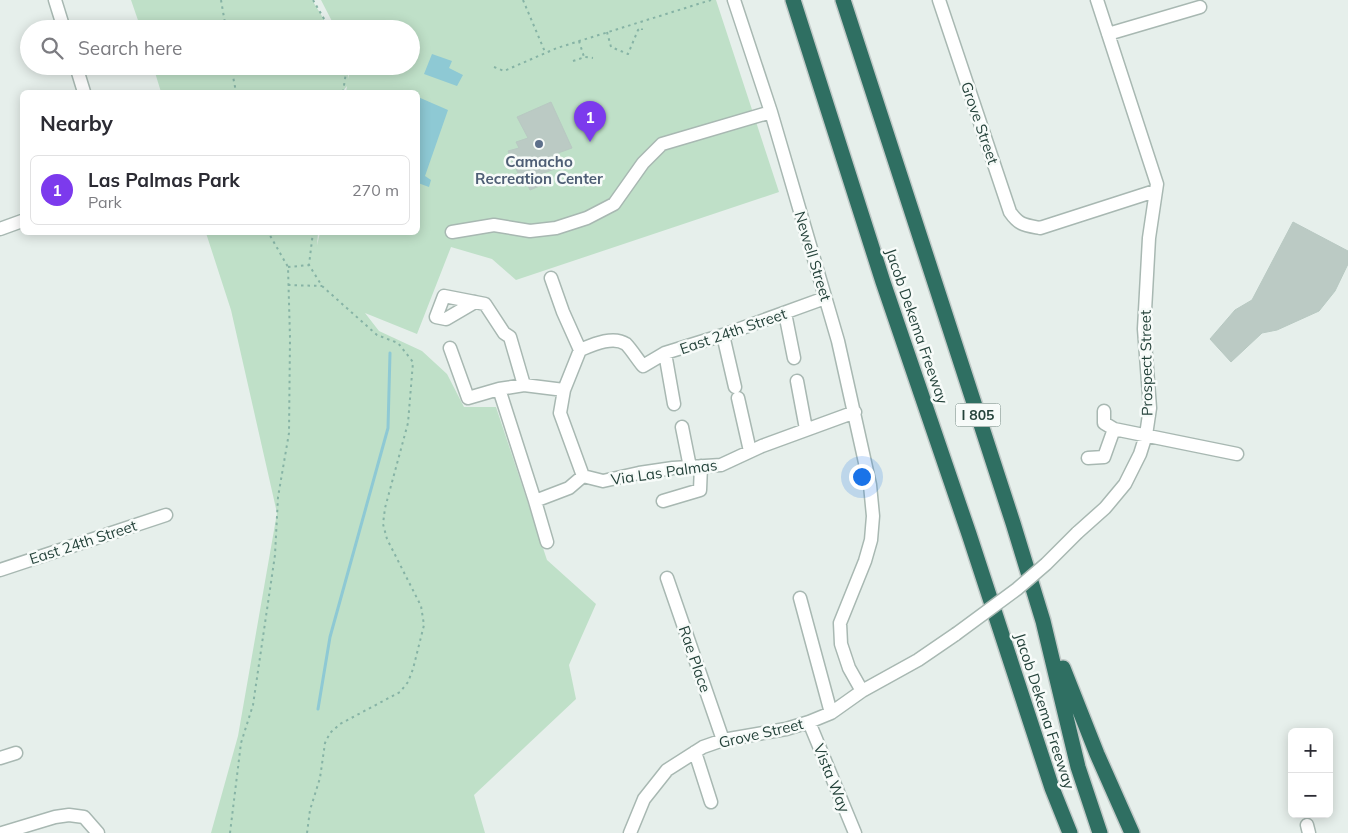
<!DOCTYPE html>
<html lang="en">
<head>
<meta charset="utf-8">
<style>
	body { margin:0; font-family:Mulish,sans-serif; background:#f7f7f7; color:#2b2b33 }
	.controls { position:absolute; right:15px; bottom:15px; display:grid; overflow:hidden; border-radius:8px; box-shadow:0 2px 12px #0003 }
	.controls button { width:45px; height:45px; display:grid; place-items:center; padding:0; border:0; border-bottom:1px solid #e1e1e2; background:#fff; color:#2b2b33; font:25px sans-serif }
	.you { position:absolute; left:861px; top:476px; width:18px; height:18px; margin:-12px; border:4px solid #fff; border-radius:50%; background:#1a73e8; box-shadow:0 0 0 8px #1a73e833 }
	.badge { display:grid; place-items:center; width:32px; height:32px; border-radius:50%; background:#7c3aed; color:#fff; font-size:16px; font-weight:700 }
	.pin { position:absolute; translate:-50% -41px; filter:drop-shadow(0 1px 2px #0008) }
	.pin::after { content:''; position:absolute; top:26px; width:18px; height:15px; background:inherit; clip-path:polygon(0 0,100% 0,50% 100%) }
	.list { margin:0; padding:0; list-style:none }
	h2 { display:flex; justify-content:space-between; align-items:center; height:65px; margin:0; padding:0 20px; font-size:21px }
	h2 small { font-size:16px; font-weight:400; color:#7c7c81 }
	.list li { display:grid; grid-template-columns:32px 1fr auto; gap:15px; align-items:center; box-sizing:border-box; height:70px; margin:0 10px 10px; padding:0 10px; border:1px solid #e1e1e2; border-radius:8px }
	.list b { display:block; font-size:19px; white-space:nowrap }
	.list p { margin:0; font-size:16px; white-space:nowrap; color:#7c7c81 }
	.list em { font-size:16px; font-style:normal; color:#7c7c81 }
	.icon { flex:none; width:28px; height:28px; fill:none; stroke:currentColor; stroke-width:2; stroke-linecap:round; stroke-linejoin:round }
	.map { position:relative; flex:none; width:1348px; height:833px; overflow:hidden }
	.search { position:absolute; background:#fff; box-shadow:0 2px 12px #0003; left:20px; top:20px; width:400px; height:55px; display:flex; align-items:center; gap:12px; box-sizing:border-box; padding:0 18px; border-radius:28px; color:#7c7c81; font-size:19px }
	.panel { position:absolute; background:#fff; box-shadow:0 2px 12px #0003; left:20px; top:90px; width:400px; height:145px; border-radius:8px }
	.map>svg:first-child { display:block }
	.green { fill:#bfe0c8 }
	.water { fill:#8ec9d4 }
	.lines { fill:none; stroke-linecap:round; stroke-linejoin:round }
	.stream { stroke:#8ec9d4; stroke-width:3 }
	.building { fill:#bbcac4; stroke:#b8c9c2 }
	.minor-casing { stroke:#a8b8b2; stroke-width:15 }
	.highway-casing { stroke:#c2cac8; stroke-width:18 }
	.path { stroke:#86b3a5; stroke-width:2; stroke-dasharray:2.5 4; stroke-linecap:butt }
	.minor { stroke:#fff; stroke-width:12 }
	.highway { stroke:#2f6f62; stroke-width:15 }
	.minor-bridge-casing { stroke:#a8b8b2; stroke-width:15; stroke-linecap:butt }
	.minor-bridge { stroke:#fff; stroke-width:12 }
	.service-dot { fill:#5c6f8a; stroke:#f7fbf9; stroke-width:2 }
	.labels { text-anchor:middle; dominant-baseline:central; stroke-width:5; stroke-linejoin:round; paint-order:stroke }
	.shield { fill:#f7fbf9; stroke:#637a73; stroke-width:1 }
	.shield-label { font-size:14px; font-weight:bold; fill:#24423a }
	.street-label { font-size:15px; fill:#24423a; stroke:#f7fbf9 }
	.service-label { font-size:15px; font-weight:bold; fill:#4e5e75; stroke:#f7fbf9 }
</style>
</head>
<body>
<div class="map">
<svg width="1348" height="833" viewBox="0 0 1348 833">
	<rect width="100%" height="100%" fill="#e6efeb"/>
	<path class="green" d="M131 0H312L330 29H141Z
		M321 0H716L779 192 516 280 492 259 451 247 417 334 365 313 379 331 422 351 447 374 464 407H496L547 560 596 604 569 665 576 699 474 795 485 833H211L238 736 277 513 231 310 206 233H318L317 245 320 233 418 232V92H346L347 86 342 92H161L153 66H348V79L351 66H411V29H336Z"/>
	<path class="water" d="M432 54 452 61 449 68 463 75 457 86 424 74Z
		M418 97 448 110 425 176 431 180 429 187 418 183Z"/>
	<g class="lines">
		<path class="stream" d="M318 709 330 637 388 428 390 353"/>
	</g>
	<path class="building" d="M551 102 572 148 558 153 563 166 538 175 542 185 530 190 525 179 522 182 508 151 519 148 516 142 528 138 517 117Z
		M1293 222 1348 251V264L1335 291 1319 311 1277 330 1262 333 1231 362 1210 339 1235 310 1252 300Z"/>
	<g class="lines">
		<g class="minor-casing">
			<path id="minor" d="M55 0 64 29
				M734 0 771 112 838 341 870 485 873 516 871 540 865 561 840 623 841 644 849 668 862 691
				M939 0 1010 212C1019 225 1024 225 1040 228L1155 191
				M1108 34 1200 7
				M76 66 84 92
				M0 229 22 221
				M452 232 494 225 530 231 556 228 587 218 614 204 643 163 662 144 771 112
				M551 278 563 312 580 350
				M825 298 723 335 665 353 643 366C638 360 631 349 626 344 613 335 592 345 580 350L564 390 560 413 583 476 603 481 639 473 673 468 721 465 762 446 855 412
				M475 302 446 319 436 317 444 296 485 304 504 333 510 337 524 385
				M785 313 794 358
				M723 335 735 387
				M450 348 468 398 499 389 535 501 569 488 583 476
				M665 353 674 404
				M797 381 806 429
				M499 389 524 385 564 390
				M738 398 750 451
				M1104 411V423L1114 429
				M682 427 690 467
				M1088 458 1104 457 1114 429 1237 454
				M535 501 547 542
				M663 501 700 490 701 466
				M1077 533 1105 508 1125 484 1140 454 1146 435 1150 408 1144 329 1149 238 1157 184 1097 0
				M0 570 166 515
				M667 578 723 740
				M800 598 831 713
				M809 722 855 833
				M695 752 711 802
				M0 758 16 753
				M1307 825 1309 833
				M2 833 55 817 69 815 84 817 98 833
				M630 833 644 799 667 770 703 747 723 740 786 729 809 722 831 713 862 691 918 660 956 634"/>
		</g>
		<g class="highway-casing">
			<path id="highway" d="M793 0 883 282 969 534 1052 788 1070 833
				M843 0 1013 523 1043 621 1078 767 1100 833
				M1063 668 1097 754 1132 833"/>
		</g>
		<path class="path" d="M221 0 226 29
			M313 0 330 29
			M523 0 545 52
			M607 32 611 47 628 54 638 30 642 28V30
			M579 41 584 57
			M573 61 585 57 593 58
			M231 66 236 92
			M494 67 504 71 557 48 711 0
			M343 92 347 66
			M288 267 309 265
			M288 285 322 286
			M230 833 241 743 253 705 275 555 278 497 289 433 290 338 288 267 268 232
			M307 833 310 810 320 778 325 743 330 733 340 724 400 692 408 682 413 669 424 625 421 606 387 539 383 524 385 508 408 423 413 362 398 343 377 335 322 286 309 265 313 232"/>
		<use href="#minor" class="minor"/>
		<use href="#highway" class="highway"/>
		<g class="minor-bridge-casing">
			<path id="minor-bridge" d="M956 634 1017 589 1046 564 1077 533"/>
		</g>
		<use href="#minor-bridge" class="minor-bridge"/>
	</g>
	<circle class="service-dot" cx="539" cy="144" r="5"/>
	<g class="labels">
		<rect class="shield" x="955.5" y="403.5" width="45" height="23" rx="4"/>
		<g class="shield-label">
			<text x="978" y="415">I 805</text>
		</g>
		<g class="street-label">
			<text transform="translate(980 123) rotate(71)">Grove Street</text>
			<text transform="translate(813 256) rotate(73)">Newell Street</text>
			<text transform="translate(917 326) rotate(71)">Jacob Dekema Freeway</text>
			<text transform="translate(733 331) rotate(-19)">East 24th Street</text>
			<text transform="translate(1146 363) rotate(-91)">Prospect Street</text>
			<text transform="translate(664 472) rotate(-8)">Via Las Palmas</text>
			<text transform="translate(83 542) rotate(-18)">East 24th Street</text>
			<text transform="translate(695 659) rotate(71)">Rae Place</text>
			<text transform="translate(1045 711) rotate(72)">Jacob Dekema Freeway</text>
			<text transform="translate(761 733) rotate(-13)">Grove Street</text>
			<text transform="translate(832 778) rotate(68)">Vista Way</text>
		</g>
		<g class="service-label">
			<text x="539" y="161">Camacho<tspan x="539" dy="17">Recreation Center</tspan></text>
		</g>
	</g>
</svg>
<div class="controls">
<button>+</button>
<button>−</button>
</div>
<div class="you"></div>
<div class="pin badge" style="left:590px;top:142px">1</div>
<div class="search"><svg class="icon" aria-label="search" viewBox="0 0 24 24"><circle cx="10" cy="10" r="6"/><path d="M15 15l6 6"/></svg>Search here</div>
<section class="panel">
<h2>Nearby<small></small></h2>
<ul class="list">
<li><span class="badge">1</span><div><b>Las Palmas Park</b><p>Park</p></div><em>270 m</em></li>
</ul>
</section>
</div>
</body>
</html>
